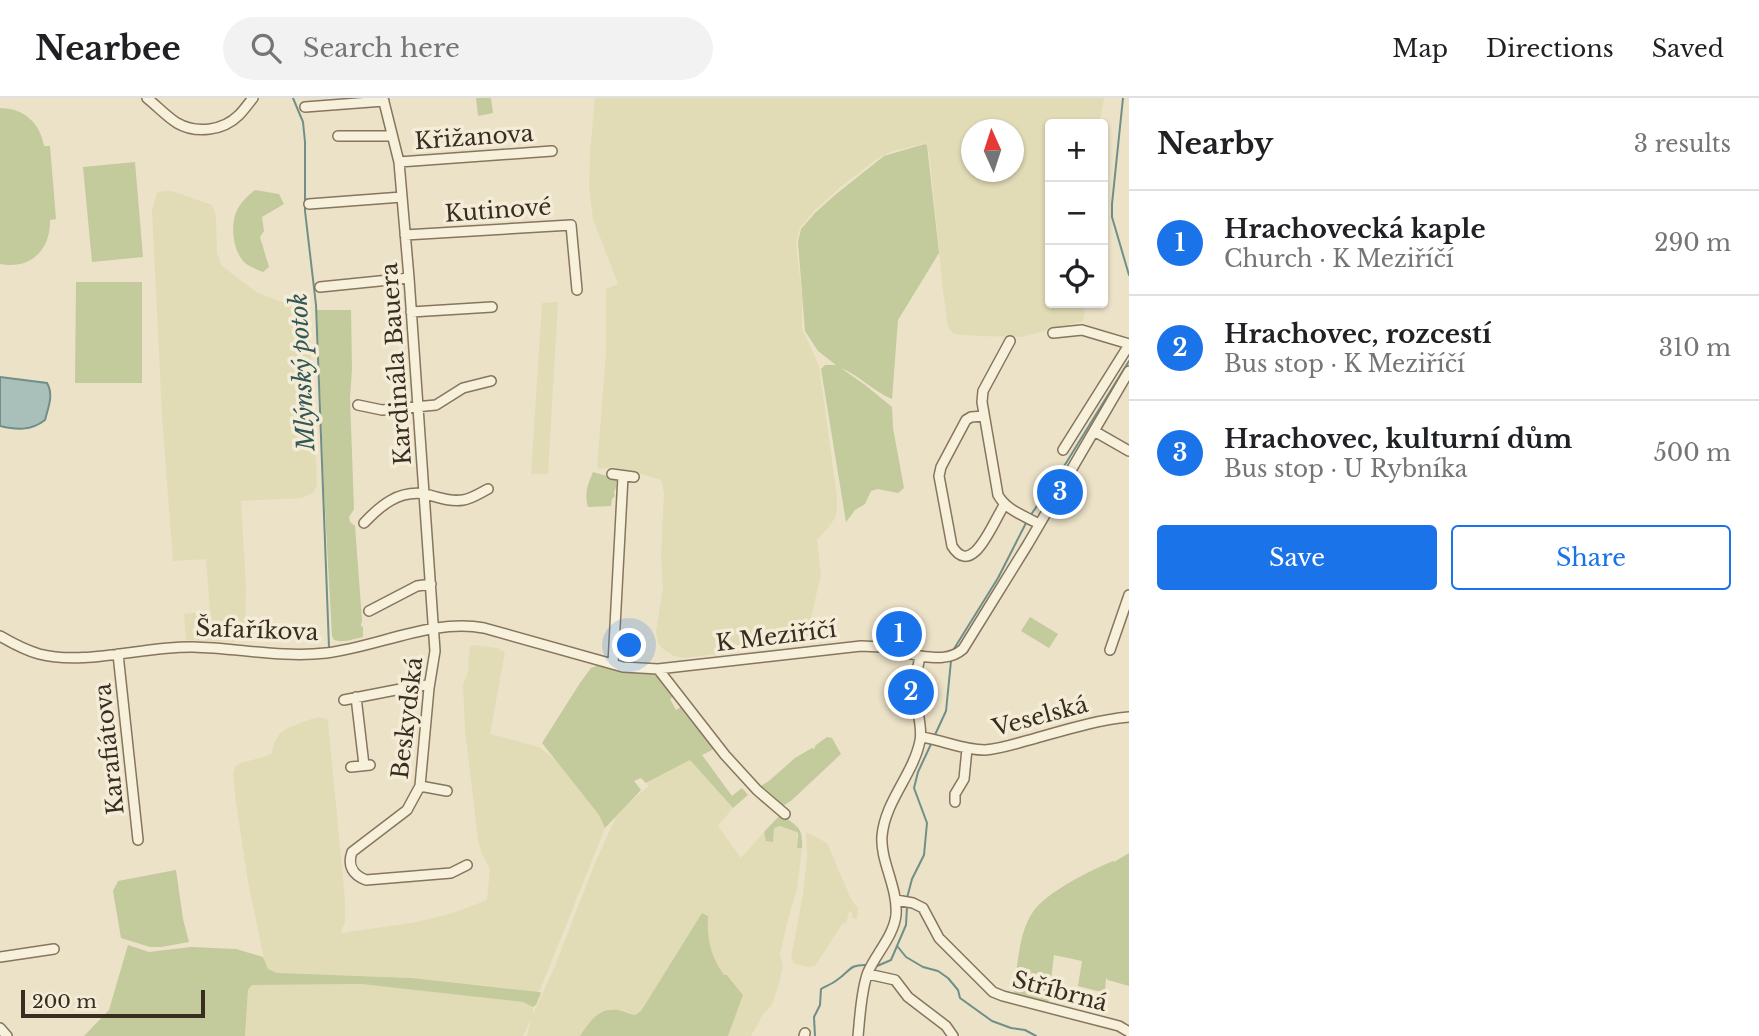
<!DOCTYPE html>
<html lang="en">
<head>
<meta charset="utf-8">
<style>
	body { margin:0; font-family:"Libre Baskerville",serif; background:#f2f2f2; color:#202124 }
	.controls { position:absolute; right:21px; top:21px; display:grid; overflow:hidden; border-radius:7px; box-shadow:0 2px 5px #0004 }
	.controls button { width:63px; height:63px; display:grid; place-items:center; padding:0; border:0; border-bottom:2px solid #e0e0e0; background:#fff; color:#202124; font:35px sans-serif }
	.compass { position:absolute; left:961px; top:21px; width:63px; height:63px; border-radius:50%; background:#fff; box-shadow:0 2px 5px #0004; rotate:357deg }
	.scale { position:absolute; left:21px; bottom:18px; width:184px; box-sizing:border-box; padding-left:7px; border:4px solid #382d21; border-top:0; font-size:19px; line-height:24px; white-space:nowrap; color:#382d21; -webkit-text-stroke:5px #f4ecd7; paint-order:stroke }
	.you { position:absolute; left:630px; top:548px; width:24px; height:24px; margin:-18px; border:5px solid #fff; border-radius:50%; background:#1a73e8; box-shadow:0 0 0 10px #1a73e833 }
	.badge { display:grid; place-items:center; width:46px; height:46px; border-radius:50%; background:#1a73e8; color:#fff; font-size:23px; font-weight:700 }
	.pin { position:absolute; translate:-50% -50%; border:4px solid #fff; box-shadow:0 2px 7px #0006 }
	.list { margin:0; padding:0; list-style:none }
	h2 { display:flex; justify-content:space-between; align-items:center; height:91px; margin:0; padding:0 28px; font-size:30px }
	h2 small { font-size:23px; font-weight:400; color:#757577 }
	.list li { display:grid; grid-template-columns:46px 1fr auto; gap:21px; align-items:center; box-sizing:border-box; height:105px; padding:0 28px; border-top:2px solid #e0e0e0 }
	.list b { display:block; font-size:26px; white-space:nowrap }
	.list p { margin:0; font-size:23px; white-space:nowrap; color:#757577 }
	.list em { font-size:23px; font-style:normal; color:#757577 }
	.actions { display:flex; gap:14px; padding:21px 28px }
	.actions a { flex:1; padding:16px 0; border:2px solid #1a73e8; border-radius:7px; text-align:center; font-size:24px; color:#1a73e8 }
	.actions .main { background:#1a73e8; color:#fff }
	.icon { flex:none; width:38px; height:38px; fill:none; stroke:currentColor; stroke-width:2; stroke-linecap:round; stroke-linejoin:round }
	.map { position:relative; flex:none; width:1129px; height:938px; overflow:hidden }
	header { display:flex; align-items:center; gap:42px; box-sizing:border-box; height:98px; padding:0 35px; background:#fff; border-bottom:2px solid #e0e0e0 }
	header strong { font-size:33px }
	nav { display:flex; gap:38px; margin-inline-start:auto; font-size:24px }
	.search { width:490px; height:63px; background:#f2f2f2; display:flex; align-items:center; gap:18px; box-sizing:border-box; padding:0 24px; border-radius:38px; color:#757577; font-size:26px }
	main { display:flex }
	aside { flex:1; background:#fff }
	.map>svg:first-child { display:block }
	.farmland { fill:#e1dcb6; fill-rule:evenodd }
	.green { fill:#c3ca9c }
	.water { fill:#a9c0ba; stroke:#708f88; stroke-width:2 }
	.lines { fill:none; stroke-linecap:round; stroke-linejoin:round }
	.stream { stroke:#708f88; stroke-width:2 }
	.minor-casing { stroke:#87755e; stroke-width:12 }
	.minor { stroke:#f7f0db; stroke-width:9 }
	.labels { text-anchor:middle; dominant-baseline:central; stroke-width:7; stroke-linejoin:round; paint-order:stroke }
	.street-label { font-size:23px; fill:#382d21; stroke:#f4ecd7 }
	.water-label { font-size:24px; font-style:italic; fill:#315756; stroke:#f4ecd7 }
</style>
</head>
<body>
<header>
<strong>Nearbee</strong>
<div class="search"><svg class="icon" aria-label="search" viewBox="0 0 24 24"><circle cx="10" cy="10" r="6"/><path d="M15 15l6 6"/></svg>Search here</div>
<nav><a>Map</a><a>Directions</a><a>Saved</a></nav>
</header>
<main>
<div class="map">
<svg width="1129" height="938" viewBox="0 0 1129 938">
	<rect width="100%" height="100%" fill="#ece2c8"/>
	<path class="farmland" d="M595 0H1104L1101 18 1097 26H1050V205H1082L1085 214 1083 223 1021 239 979 238 954 236 951 233 948 229 942 184 930 61 927 45 893 53 878 60 838 91 814 113 800 130 796 145 802 199V230L819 268 837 399V412L835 420 828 430 817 442 821 477 811 519V537L804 545 684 560 674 558 664 552 658 545 656 534 663 489 661 458 664 396 662 384 659 381 615 369 599 371 597 369 606 255V191L618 186 593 121 589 89 590 55ZM972 32H1014V74H972Z
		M163 93H172L212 107 216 118 217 155 222 168 256 194 302 212 307 223 310 238 317 387 313 395 302 400 241 403 246 489 245 529 242 541 234 544 186 542 184 516 210 513 206 461 173 463 162 318 152 111 157 95Z
		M558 204 548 376H531L542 205Z
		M472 547 497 550 505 554 490 636 539 649 556 663 599 717 605 730 540 892 536 894 500 889 412 880 366 878 292 877 277 875 268 871 265 866 248 784 236 705 233 675 236 668 241 665 267 658 272 655 274 645 280 635 288 630 311 621 319 619 326 621 328 624 345 801V824L341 833 342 835 417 824 453 815 487 802 490 771 482 756 478 742 465 632 463 586 469 572 468 563 470 549Z
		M690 662 733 710 718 728 741 760 764 734 766 743 774 730 780 728 797 734V749L802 750 797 791 788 821 780 856 783 867 780 882 772 907 764 915 751 938H728L743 897 728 877H724L721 872 709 850 707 840 708 818 702 815 641 913 635 917 621 912 609 911 599 915 587 927 580 938H527L531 921 523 938H245L248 892 252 887 361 886 409 891 523 904 533 909V916L555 868 595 765 616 719 626 707 649 688 647 685Z
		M806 734 827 745 851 801 855 807 858 809 857 821 852 820V814H849L846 826 843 825 815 868 810 869 795 866 791 860 803 796 807 759Z"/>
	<path class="green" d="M476 0H491L493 15 478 18Z
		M0 10C24 10 40 25 44 48H50L56 121 50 122C51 152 30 172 0 166Z
		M925 46 927 47 939 155 898 222 892 301C873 293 859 277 841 270L865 287 892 309 893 330 904 390 898 395 878 391 871 393 865 406 855 412 846 424 821 271 825 267H836L818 253 805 233 798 144 801 131 815 115 835 97 884 58Z
		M135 64 143 159 92 164 83 69Z
		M255 92 279 96 284 106 262 119 264 133 260 139 269 169 263 174C257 171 249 169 244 164 232 151 229 122 240 107 244 101 250 96 255 92Z
		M76 184H142V285H75Z
		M317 212H351L352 271 350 300 354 411 349 419 350 424 355 428 362 522 361 528 363 529V539C354 541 344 545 334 542L332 538 324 393Z
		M593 374 617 381 616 390 614 394 615 398 612 401 611 408 588 409C584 396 588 386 593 374Z
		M1030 519 1058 536 1049 550 1021 533Z
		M599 567 628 574 660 575 677 596 670 601 676 612 684 607 716 650 702 657 732 698 742 690 748 697 733 710 690 662 646 685 641 680 634 683 641 692 605 730 599 717 542 645 580 585 591 570Z
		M827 639 832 640 841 656 792 702 783 708 780 707 776 701 769 698 759 689 769 683 795 660 812 650 814 651 816 647Z
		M780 717H783C798 730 803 729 802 750H797L798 736 797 734 780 728 774 730 773 744 766 743 764 734Z
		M1129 755V888L1108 882 1106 880 1105 895 1078 888 1082 863 1054 857 1048 907 1014 898C1017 873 1018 838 1031 817 1043 795 1090 773 1113 763L1114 764Z
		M176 772 183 821 189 844 161 849H150L121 840 113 793 118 783Z
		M702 815 708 818C707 843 710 856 724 877H727L743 897 728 938H580C589 924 599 909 618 912 624 913 629 916 635 917L641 913Z
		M128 847 149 854 191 849 236 851 263 859 268 871 277 875 412 880 540 894 541 895 536 907 533 909 523 904 361 886 252 887 248 892 245 938H84L109 912Z"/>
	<path class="water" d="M0 279 47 285C54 297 48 310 45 322 31 333 16 332 0 328Z"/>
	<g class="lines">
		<path class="stream" d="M293 0 303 24 305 44V113L316 207 329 549
			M1123 0 1112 106V119L1129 177
			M1030 418 1058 378 1129 263
			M952 554 998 480 1027 423
			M934 639 946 613 951 563
			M907 800 912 781 924 757 927 725 914 690 918 674 932 644
			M898 849 906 859 923 869 938 873 948 880 958 892 960 900 992 923 1011 930 1025 932 1036 938
			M877 868 891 862 906 827 907 809
			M815 938 814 919 820 907 821 891C826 888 832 886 837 882 851 873 848 866 868 867"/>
		<g class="minor-casing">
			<path id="minor" d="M147 0C157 8 166 18 177 25 196 36 223 33 239 17 244 12 248 6 253 0
				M383 0 399 64 409 180 435 553 429 590 420 688 407 712 352 754C347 768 353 777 366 782L451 775 467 767
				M305 9 384 3
				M338 38H392
				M399 64 552 53
				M309 106 402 99
				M405 137 571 127 577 192
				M320 189 409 180
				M411 214 492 209
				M1053 235 1082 232 1129 246
				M1010 243 983 293 982 304 998 397C1006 412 1025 418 1039 426
				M358 307 382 312 436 307 463 290 491 283
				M984 318 971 319 966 322 941 369 939 378 952 448C973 482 994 421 1005 406
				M1094 333 1129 353
				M1063 352 1129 247
				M612 376 634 379
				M364 425C381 407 399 392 425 396 438 399 449 404 463 402 471 401 480 395 488 391
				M369 513 417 488 431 486
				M0 538C12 545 25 552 39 556 85 568 144 548 193 549 237 550 282 560 326 555 377 549 434 520 484 530L623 569 658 571 861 548 882 549 920 558
				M1110 552 1129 497
				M118 556 138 742
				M613 566 623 378
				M658 571 725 657 757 692 785 716
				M356 599 364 667
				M344 602 416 588 429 587
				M921 639C943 642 962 652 985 652 1001 651 1017 645 1033 641 1065 632 1096 622 1129 619
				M351 669 370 667
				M420 688 447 693
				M955 704V696L964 681 967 651
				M896 802 913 805 923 810 939 840 993 894 1003 898 1119 928 1129 934
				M0 859 54 851
				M868 876 895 882 908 899 946 928 953 938
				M0 930 7 938
				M804 938 805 935
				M858 938C860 919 861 892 868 874 876 856 894 837 896 817 898 789 880 763 882 738 885 703 913 677 920 643 923 628 916 611 915 596 914 583 918 570 920 558 935 560 951 562 963 551L1028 446 1129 273"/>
		</g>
		<use href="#minor" class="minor"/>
	</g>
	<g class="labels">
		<g class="street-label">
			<text transform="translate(474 39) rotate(-4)">Křižanova</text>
			<text transform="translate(498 112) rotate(-4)">Kutinové</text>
			<text transform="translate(396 266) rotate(-94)">Kardinála Bauera</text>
			<text transform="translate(257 532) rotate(2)">Šafaříkova</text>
			<text transform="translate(776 538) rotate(-7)">K Meziříčí</text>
			<text transform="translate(1040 618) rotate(-15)">Veselská</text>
			<text transform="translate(407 620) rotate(-83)">Beskydská</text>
			<text transform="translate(109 651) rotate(-96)">Karafiátova</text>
			<text transform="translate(1060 893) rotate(15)">Stříbrná</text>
		</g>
		<g class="water-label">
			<text transform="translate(302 274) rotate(-93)">Mlýnský potok</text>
		</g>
	</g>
</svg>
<div class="controls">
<button>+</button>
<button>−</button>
<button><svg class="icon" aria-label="locate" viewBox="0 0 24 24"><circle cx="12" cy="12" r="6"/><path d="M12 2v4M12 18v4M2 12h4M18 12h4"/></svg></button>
</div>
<svg class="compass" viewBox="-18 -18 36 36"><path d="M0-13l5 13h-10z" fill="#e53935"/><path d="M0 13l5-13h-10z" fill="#757577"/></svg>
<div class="scale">200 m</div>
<div class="you"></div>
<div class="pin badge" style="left:899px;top:536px">1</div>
<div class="pin badge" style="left:911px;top:594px">2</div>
<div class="pin badge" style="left:1060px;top:394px">3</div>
</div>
<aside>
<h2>Nearby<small>3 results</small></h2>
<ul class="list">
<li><span class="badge">1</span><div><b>Hrachovecká kaple</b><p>Church · K Meziříčí</p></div><em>290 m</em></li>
<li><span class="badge">2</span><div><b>Hrachovec, rozcestí</b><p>Bus stop · K Meziříčí</p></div><em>310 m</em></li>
<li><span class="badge">3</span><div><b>Hrachovec, kulturní dům</b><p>Bus stop · U Rybníka</p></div><em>500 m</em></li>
</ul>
<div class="actions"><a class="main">Save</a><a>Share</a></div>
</aside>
</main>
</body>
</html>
